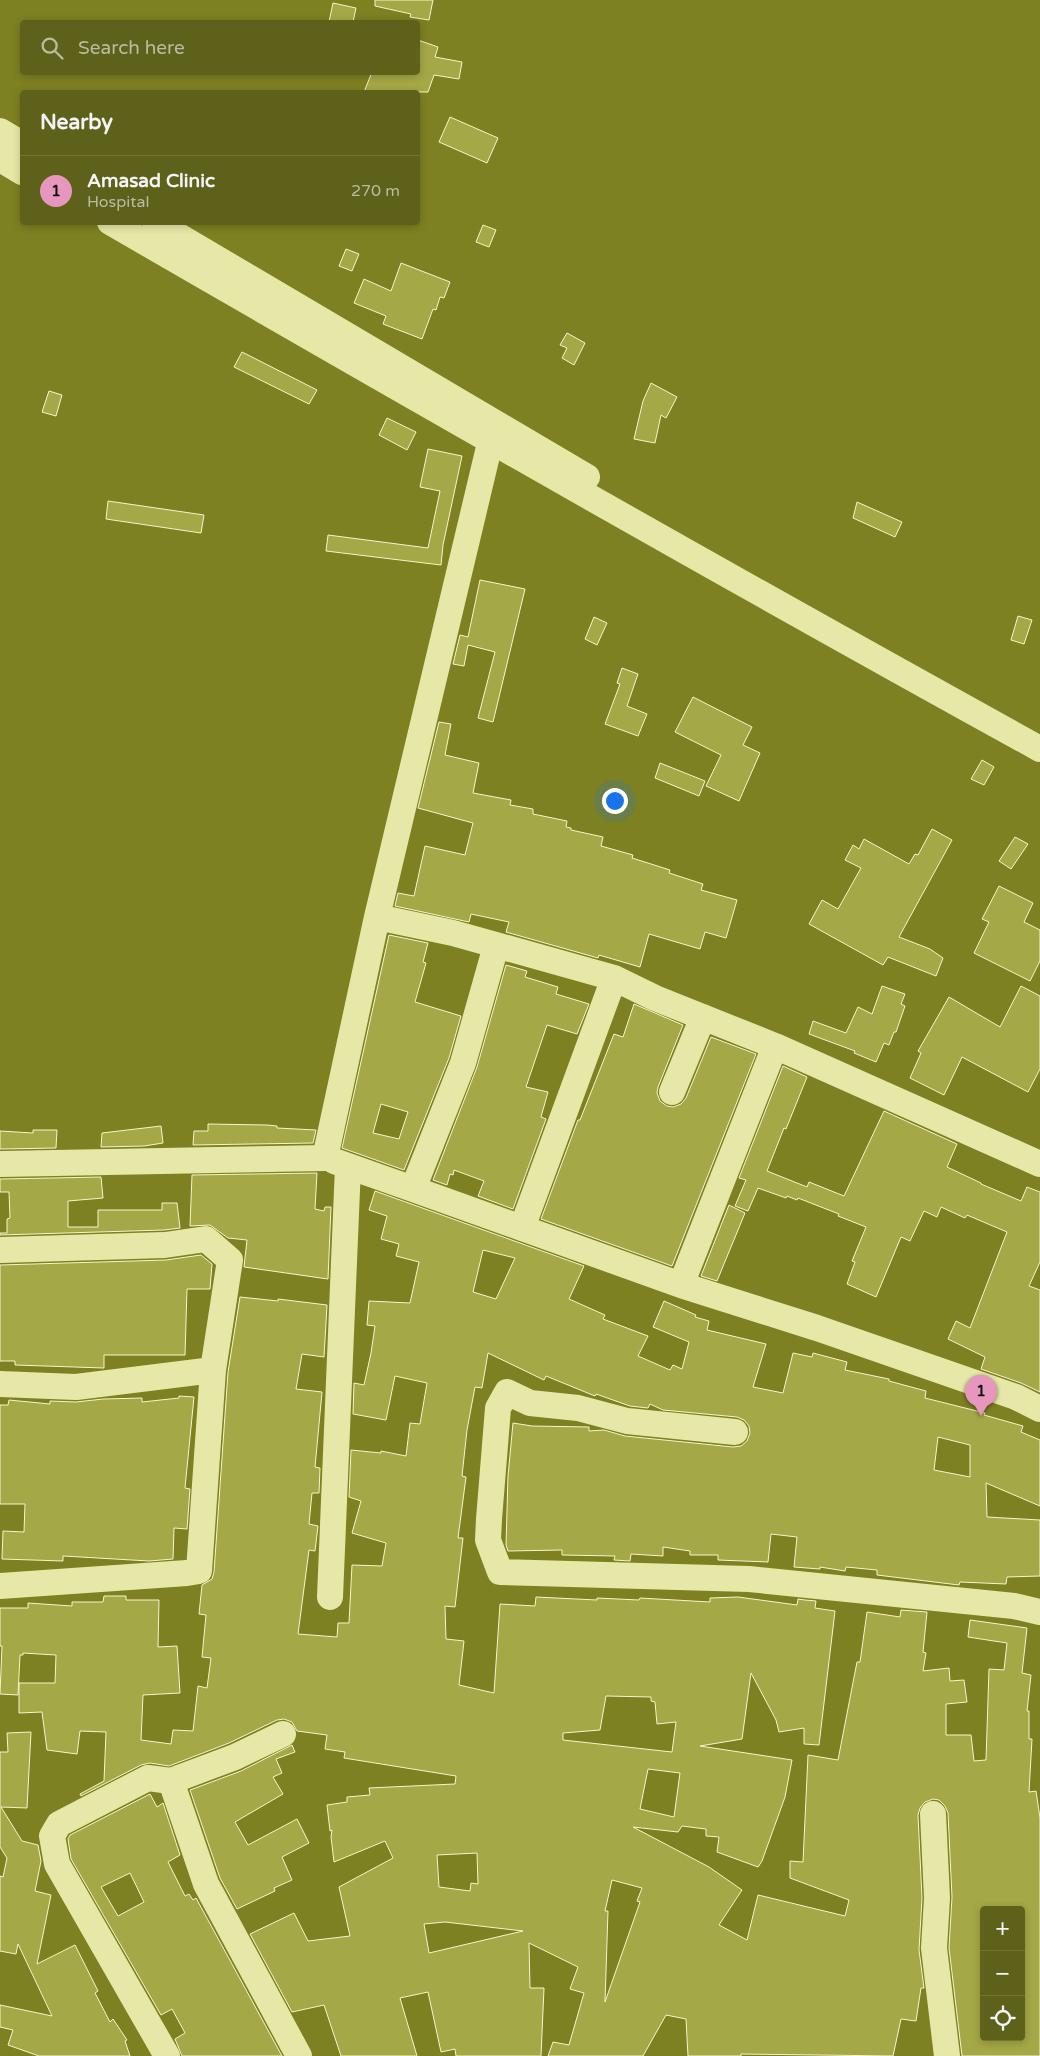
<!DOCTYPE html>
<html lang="en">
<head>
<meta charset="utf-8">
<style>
	body { margin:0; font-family:"Varela Round",sans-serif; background:#676a26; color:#f1f3f6 }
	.controls { position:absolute; right:15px; bottom:15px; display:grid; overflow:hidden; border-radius:5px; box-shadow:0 2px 8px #0003 }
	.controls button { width:45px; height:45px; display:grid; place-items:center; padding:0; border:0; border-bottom:1px solid #737538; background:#5e6119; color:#f1f3f6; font:25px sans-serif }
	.you { position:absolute; left:614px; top:800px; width:18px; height:18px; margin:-12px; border:4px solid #fff; border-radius:50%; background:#1a73e8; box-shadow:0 0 0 8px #1a73e833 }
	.badge { display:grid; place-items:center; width:32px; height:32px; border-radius:50%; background:#e797bd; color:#111; font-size:16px; font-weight:700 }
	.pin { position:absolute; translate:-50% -41px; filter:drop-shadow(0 1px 2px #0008) }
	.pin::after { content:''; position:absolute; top:26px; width:18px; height:15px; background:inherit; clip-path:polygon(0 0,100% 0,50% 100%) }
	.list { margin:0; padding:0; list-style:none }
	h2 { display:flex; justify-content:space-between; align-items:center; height:65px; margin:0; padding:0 20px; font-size:21px }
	h2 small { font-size:16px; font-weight:400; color:#b9bca2 }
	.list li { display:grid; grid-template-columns:32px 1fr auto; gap:15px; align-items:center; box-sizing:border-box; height:70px; padding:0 20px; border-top:1px solid #737538 }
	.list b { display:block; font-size:19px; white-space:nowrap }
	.list p { margin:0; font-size:16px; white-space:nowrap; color:#b9bca2 }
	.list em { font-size:16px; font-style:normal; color:#b9bca2 }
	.icon { flex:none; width:28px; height:28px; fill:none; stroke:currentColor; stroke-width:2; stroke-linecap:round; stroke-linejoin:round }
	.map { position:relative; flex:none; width:1040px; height:2056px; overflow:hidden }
	.search { position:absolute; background:#5e6119; box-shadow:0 2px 8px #0003; left:20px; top:20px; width:400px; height:55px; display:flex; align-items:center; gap:12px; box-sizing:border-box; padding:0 18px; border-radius:5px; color:#b9bca2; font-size:19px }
	.panel { position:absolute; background:#5e6119; box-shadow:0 2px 8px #0003; left:20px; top:90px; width:400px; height:135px; border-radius:5px }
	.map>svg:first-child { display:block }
	.building { fill:#a4a846; stroke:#f5f6cb; fill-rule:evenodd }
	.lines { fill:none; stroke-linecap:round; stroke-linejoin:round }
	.minor { stroke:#e6e8a7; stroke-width:26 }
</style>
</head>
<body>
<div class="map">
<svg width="1040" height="2056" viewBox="0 0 1040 2056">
	<rect width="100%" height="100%" fill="#7d8121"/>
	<path class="building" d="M375 0H433L429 20 410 17 411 14 375 6Z
		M333 3 356 8 353 22H329Z
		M418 40 438 47 435 57 462 62 459 79 434 75 428 92H364L372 72H418Z
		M450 117 498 138 487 163 439 142Z
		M483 225 496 230 489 247 476 242Z
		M346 249 359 254 352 271 339 266Z
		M401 263 450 282 444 298 440 297 436 310 433 309 422 339 383 324 386 316 354 303 364 279 391 291Z
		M567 333 585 343 574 365 562 358 567 348 560 345Z
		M242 352 317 390 309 404 234 367Z
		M651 383 677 397 666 418 661 415 655 443 634 439 643 401Z
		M49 391 62 395 56 416 42 412Z
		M387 418 416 432 407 450 379 435Z
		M428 449 462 456 443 545 441 565 326 551 328 535 428 548 440 491 420 487Z
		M108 501 204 515 201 533 106 519Z
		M857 502 902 522 895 537 853 518Z
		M480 580 525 589 493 722 478 718 495 652 468 645 464 666 453 664 460 635 468 637Z
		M1018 616 1032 620 1024 644 1011 640Z
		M594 617 607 623 597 645 585 639Z
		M622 668 638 674 627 706 647 714 638 736 605 724 620 684 617 683Z
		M693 697 752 727 743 745 760 753 739 801 706 786 721 755 675 732Z
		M439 722 451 724 445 755 479 763 473 793 511 800 510 805 533 809V814L567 821 566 827 571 828V830L603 837 601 846 633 855 632 858 670 870 669 873 703 884 701 890 737 900 726 938 705 932 700 949 649 934 640 967 599 955 598 958 506 932 509 922 471 914 469 922 395 906 398 893 414 896 425 846 465 855 473 823 418 808Z
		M982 760 994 767 984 785 971 779Z
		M660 763 705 781 699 796 655 778Z
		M932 829 952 840 899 937 930 949 943 958 936 976 888 957 883 965 809 924 822 900 838 909 861 868 845 860 853 845 859 849 864 839 909 864 915 854 918 855Z
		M1015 837 1028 844 1011 869 999 861Z
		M999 886 1033 903 1024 922 1040 930V961L1030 981 974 953 989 922 982 919Z
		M389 935 428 943 423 962 426 963 415 1002 461 1016 449 1058 404 1170 342 1148ZM381 1104 408 1112 399 1139 373 1133Z
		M506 965 527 971 525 977 558 987 556 994 589 1004 577 1034 547 1025 526 1087 548 1092 541 1117 546 1119 513 1209 478 1196 484 1181 454 1170 453 1175 450 1174 447 1185 433 1180 477 1067Z
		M882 986 905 994 901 1004 905 1006 896 1032H894L889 1045 884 1043 876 1062 854 1053 855 1051 809 1034 813 1021 846 1033 858 1007 872 1014Z
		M1021 986 1040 996V1069L1028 1092 962 1057 944 1095 910 1078 921 1053 918 1051 949 997 1000 1027Z
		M634 1004 683 1025 658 1087 657 1093 660 1101 667 1106 673 1107 681 1104 686 1098 711 1037 756 1054 672 1266 541 1219 578 1120H580L614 1034 623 1037Z
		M783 1066 807 1077 786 1129 784 1128 767 1171 807 1187 809 1182 844 1196 884 1111 957 1144 947 1167 981 1183V1184L1021 1201 1027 1187 1040 1192V1262L1029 1286 1040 1290V1392L1021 1383 981 1369 985 1357 948 1339 956 1321 970 1328 1007 1232 967 1215 965 1218 941 1207 937 1217 924 1211 910 1241 901 1237 876 1297 847 1284 855 1262 852 1261 866 1227 838 1216 839 1214 798 1198 797 1200 787 1196 786 1198 758 1188 748 1211 735 1206 746 1180 739 1178Z
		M208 1124 267 1125 277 1126V1128L316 1130 313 1143 193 1145 194 1131H208Z
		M161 1126 163 1143 144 1146 101 1147 102 1133Z
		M33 1130H57L56 1148 0 1149V1131L33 1133Z
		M317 1173 315 1209 324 1211 325 1207H331L328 1279 244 1267 247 1240 228 1238 210 1225 190 1226 192 1175Z
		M101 1177 103 1198 68 1201V1227H98V1210H162V1203H177L180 1228 164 1230 0 1235V1233H7V1219L10 1218 9 1192H0V1179Z
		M375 1191 584 1266 569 1299 605 1315 603 1319 648 1336 638 1356 670 1370 673 1365 682 1369 689 1342 653 1327 664 1301 696 1315 695 1317 709 1321 707 1330 766 1344 753 1387 783 1393 793 1353 812 1357 813 1353 847 1362 845 1370 889 1379V1381L926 1391 925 1398 985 1413 984 1415 1023 1426 1021 1432 1040 1440V1506L986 1483 987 1517 1040 1520V1576L1007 1577 1006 1584 960 1582 959 1585 877 1575V1570L846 1567 845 1571 820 1567V1569L794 1567 797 1537 771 1534 768 1562 718 1560V1555H690V1551L663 1547V1556L631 1554 630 1561 614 1560 615 1556 562 1555V1550L508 1551 506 1545 508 1476 513 1423 532 1426 589 1427V1431L604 1430 625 1436 733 1447 741 1446 747 1441 750 1433 749 1426 744 1420 737 1417 663 1410 650 1404 648 1408 630 1406 596 1394 595 1396 546 1376 544 1380 488 1353 482 1388 475 1387 467 1430 462 1476 466 1477 458 1538H463L455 1607 445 1606 446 1639 464 1641 459 1685 494 1693 500 1604 535 1606 536 1597 597 1600V1598L639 1600 640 1598 710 1602V1598L738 1597 797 1605 798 1599 805 1600 816 1601 815 1608 835 1611 819 1745 804 1744V1728L779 1732 776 1720 751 1673 742 1739 700 1746 792 1760 785 1797 762 1861 758 1867 717 1852 719 1837 706 1836V1829L682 1826 678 1832 633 1827 709 1867 742 1890 719 1925 747 1940 758 1895 845 1916 849 1900 790 1878V1861L803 1862 808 1755 838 1760 857 1662H860L867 1612 900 1617 901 1610 927 1612 923 1652 926 1653 923 1671 949 1668 950 1681 964 1680 967 1702 946 1704V1735H971L974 1761 986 1760 989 1669 1004 1670 1007 1643 968 1637 970 1620 1027 1628 1022 1673 1031 1675 1027 1711H1029V1739H1032L1029 1792 1036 1791 1040 1818V2056H962L949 1948 952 1897 948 1813 945 1806 939 1800 933 1799 925 1802 920 1808 918 1815 922 1898 919 1950 924 1988H921L916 2021 901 2019 893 2056 741 2054V2056H688L686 2019 666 2015 643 2056H548L553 2042 569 2045 584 1993 570 1989 578 1967 529 1943 530 1988H544L541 2056H456L455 2049 441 2052 428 1992 400 1998 417 2056H341L324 2005 292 2012 250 1934 294 1913 308 1941 350 1936 339 1887 393 1858 385 1841 334 1862 331 1837 332 1830 330 1831 327 1805 347 1802V1797L370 1795 369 1788 455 1784 456 1776 344 1758 345 1752 325 1749 327 1735 297 1731 292 1722 284 1719 277 1720 229 1743 169 1766 150 1763 141 1765 81 1796 80 1794 104 1781 106 1732 80 1731 77 1754 47 1750 42 1712 19 1713V1683H55L56 1655 23 1653V1655H20L18 1695 0 1694 2 1646H0V1608H28V1603L72 1606V1602H103L104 1596H126V1600H159L158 1647 177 1646 180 1693 143 1695 141 1740 171 1744 173 1730 193 1731 198 1686 207 1688 211 1658 202 1657 206 1615 199 1614 202 1585 212 1579 214 1572 228 1372 240 1297 278 1301V1299L327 1305 324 1357 302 1354 296 1389 322 1392 315 1467 320 1468 319 1493H312L309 1524 318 1526 315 1551 309 1550 298 1634 337 1637 338 1623H349L352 1565 382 1566 386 1543 352 1533 361 1501 349 1497 351 1450 381 1453V1451L406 1456 410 1423 420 1424 427 1383 395 1376 386 1420 353 1414 354 1383 364 1385 371 1353 375 1326 367 1325 369 1301 410 1303 419 1262 396 1256 399 1244 381 1239 387 1216 369 1210ZM483 1250 515 1258 496 1299 473 1292ZM938 1437 970 1445V1477L934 1470ZM606 1696 651 1697V1701L655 1702 657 1724 676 1722 672 1752 563 1740V1733L600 1730ZM648 1769 680 1773 674 1817 640 1809ZM477 1853 478 1884 471 1883 470 1891 439 1887 437 1855ZM612 1880 642 1888 637 1901 640 1902 605 2002 608 1911H605ZM984 1910H1021V2037H984ZM445 1922 523 1931 429 1953 424 1924Z
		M729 1205 745 1213 717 1281 701 1276Z
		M201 1255 212 1264 210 1289H187L185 1355H104V1368L15 1365V1361H0V1265L166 1260Z
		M179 1396 194 1397 185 1488 190 1489 187 1529 174 1528 173 1559 149 1561 63 1556V1561L2 1559 3 1531 24 1532 25 1504H0V1405H8L9 1400 50 1404V1401L76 1402 103 1399 142 1398V1402L179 1398Z
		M31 1732 27 1808 1 1807 22 1841 38 1845 41 1861 35 1891 51 1895 37 1964 75 1945 98 1991 95 1993 110 2022 113 2019 127 2040 125 2041 130 2056H39L8 2045 13 2030 0 2027V2005L52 2016 18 1944 16 1954 0 1951V1876L3 1877 7 1858 0 1847V1752H8L7 1733Z
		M292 1745 295 1752 276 1759 282 1773 273 1777 283 1794 235 1822 248 1845 297 1819 309 1843 282 1857 292 1880 274 1888 275 1891 237 1909 220 1878 190 1790 241 1771Z
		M150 1794 157 1807 163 1803 180 1855 168 1862 185 1896 189 1894 193 1900 196 1898 282 2056H182L175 2039 185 2033 172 2009 161 2015 71 1859 68 1839 70 1835ZM130 1873 144 1902 118 1916 101 1887Z"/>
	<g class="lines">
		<path class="minor" d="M0 131 22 144
			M0 159 22 172
			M110 222C419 401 728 577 1040 749
			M155 222 587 477
			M377 917 453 933 614 978 655 998 775 1046 1040 1164
			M672 1092 703 1017
			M334 1161 413 1189 463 1063 496 946
			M0 1164 325 1158 377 917 490 443
			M413 1189 681 1285 817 1328 1016 1397 1040 1409
			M522 1228 614 978
			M0 1250 165 1245 206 1239 230 1260 213 1370 199 1571 187 1573 0 1586
			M681 1285 775 1046
			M0 1384 76 1387 213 1370
			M735 1432 627 1421 578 1408 530 1403 507 1392 498 1408 489 1519 488 1540 500 1572 749 1579 1014 1606 1040 1612
			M330 1597 348 1166
			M171 1781 206 1884 299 2056
			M933 1814 937 1898 934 1948 947 2056
			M167 2056 57 1864 52 1836 59 1824 148 1778 171 1781 235 1757 283 1734"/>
	</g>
</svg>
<div class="controls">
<button>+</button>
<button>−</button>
<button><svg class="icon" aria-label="locate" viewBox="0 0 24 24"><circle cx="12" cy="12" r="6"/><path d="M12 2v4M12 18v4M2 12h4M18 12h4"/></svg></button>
</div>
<div class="you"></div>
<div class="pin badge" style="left:981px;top:1416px">1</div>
<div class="search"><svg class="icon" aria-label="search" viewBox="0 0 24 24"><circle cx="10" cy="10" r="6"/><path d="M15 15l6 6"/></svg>Search here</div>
<section class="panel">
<h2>Nearby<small></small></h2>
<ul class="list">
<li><span class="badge">1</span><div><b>Amasad Clinic</b><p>Hospital</p></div><em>270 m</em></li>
</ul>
</section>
</div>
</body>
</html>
